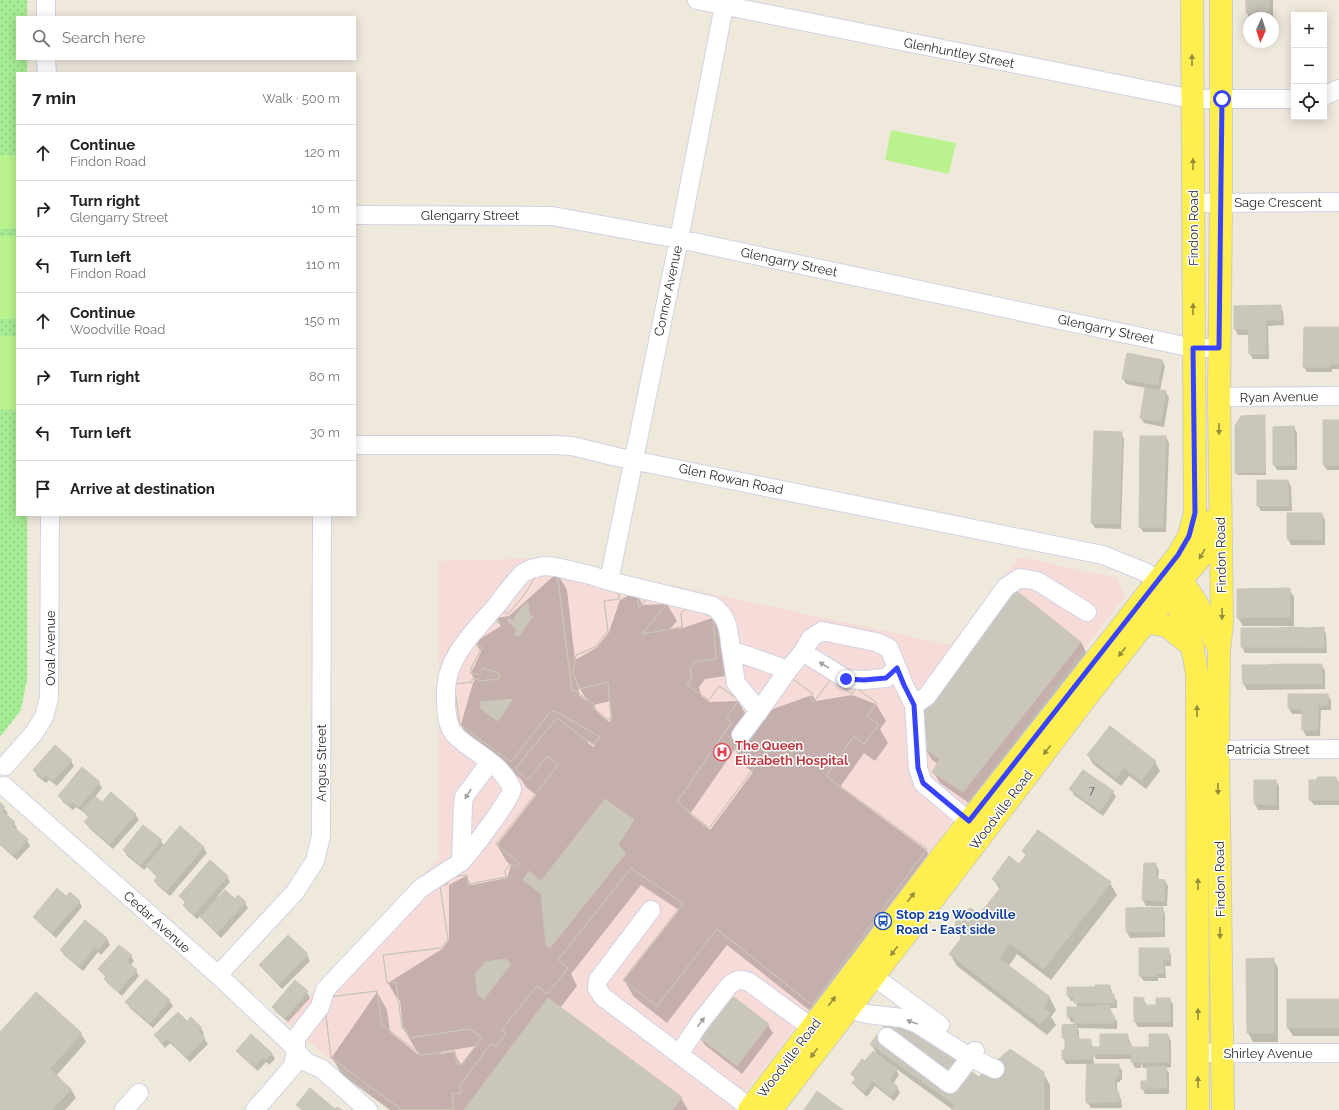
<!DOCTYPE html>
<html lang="en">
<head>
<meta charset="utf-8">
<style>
	body { margin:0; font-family:Raleway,sans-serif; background:#f2f2f2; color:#222 }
	.controls { position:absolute; right:12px; top:12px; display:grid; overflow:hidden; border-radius:0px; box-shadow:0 2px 10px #0003 }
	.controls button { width:36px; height:36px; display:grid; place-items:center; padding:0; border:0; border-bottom:1px solid #e0e0e0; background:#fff; color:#222; font:20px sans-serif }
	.compass { position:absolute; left:1243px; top:12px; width:36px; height:36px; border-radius:50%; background:#fff; box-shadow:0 2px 10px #0003; rotate:183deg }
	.stop { position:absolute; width:12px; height:12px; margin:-9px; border:3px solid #3843ff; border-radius:50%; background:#fff }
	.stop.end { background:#3843ff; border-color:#fff; box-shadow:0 1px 4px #0008 }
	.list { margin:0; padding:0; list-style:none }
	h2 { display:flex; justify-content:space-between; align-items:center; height:52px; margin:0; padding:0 16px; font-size:17px }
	h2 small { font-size:13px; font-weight:400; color:#767676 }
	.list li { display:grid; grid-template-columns:26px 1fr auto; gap:12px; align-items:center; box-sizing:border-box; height:56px; padding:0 16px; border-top:1px solid #e0e0e0 }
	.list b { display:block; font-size:15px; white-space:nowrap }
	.list p { margin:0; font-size:13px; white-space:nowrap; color:#767676 }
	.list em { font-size:13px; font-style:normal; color:#767676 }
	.icon { flex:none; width:22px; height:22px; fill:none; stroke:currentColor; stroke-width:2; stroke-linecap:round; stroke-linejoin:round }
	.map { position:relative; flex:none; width:1339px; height:1110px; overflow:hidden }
	.search { position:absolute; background:#fff; box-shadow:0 2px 10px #0003; left:16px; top:16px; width:340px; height:44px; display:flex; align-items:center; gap:10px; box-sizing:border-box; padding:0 14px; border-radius:0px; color:#767676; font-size:15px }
	.panel { position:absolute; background:#fff; box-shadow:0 2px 10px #0003; left:16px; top:72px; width:340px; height:444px; border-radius:0px }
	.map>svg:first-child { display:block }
	.medical { fill:#f6dbd8 }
	.park { fill:url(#park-dots) }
	.pitch { fill:#baf38d }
	.shadow { fill:#0003; fill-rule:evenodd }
	.building { fill:#cac6bb; stroke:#cac6b5; fill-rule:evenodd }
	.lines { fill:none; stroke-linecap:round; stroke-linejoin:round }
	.minor-casing { stroke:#d1d2e6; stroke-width:20 }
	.major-casing { stroke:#ccc; stroke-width:24 }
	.minor { stroke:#fff; stroke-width:18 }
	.major { stroke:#ffee50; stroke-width:22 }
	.oneway { fill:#958c3e }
	.oneway2 { fill:#a0a0a0 }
	.route { stroke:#3843ff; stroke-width:5 }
	.labels { text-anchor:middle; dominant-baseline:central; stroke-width:3; stroke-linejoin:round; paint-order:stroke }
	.number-label { font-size:11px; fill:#53524f }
	.street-label { font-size:13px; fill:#2b2b2b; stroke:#fff }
	.health-label { font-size:13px; font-weight:bold; fill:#be3a42; stroke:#fff; text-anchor:start }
	.transit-label { font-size:13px; font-weight:bold; fill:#164399; stroke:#fff; text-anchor:start }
</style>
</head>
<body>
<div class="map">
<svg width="1339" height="1110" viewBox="0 0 1339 1110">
	<defs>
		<pattern id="park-dots" width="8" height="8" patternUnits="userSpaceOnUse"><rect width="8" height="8" fill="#a5eb93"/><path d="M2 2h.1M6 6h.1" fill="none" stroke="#8eca7f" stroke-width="1.8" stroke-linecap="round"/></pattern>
	</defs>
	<rect width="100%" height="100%" fill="#efe9dc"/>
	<path class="medical" d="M1019 557 1117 578 1125 596 732 1110H390L286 1022 439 858V561L545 558 950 645Z"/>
	<path class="park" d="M0 0H27V17H17V59H27V73H17V515H27V679L21 710 0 737Z"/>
	<path class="pitch" d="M891 130 956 143 949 174 885 160Z
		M0 155H17V229H0Z
		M0 236H17V319H0Z
		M0 336H17V410H0Z"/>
	<path class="shadow" d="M1247 0H1273V18H1249L1247 13Z
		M1280 306 1283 312 1284 325 1268 326 1269 359H1253L1250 354V335H1238L1235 329V307Z
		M1339 329V369H1332V372H1307L1304 367Z
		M1162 360 1165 366 1160 391 1166 392 1169 398 1164 427 1144 423 1141 418 1146 388 1126 384 1123 378Z
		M1264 416 1265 419 1266 475H1238L1236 473Z
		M1339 421V470H1327L1324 465Z
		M1294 427 1297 433V470H1277L1274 465Z
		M1121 433 1124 439 1121 529 1095 528 1092 523Z
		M1166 437 1169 443 1166 532H1143L1140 527Z
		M1288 481 1291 486 1292 511H1261L1258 506Z
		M1288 514H1322L1325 520V545H1291L1288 539Z
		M557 573 567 590 575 660 596 648 609 632 620 600 635 592 643 605 667 604 677 621 669 630 683 628 712 618 722 636 726 676 705 679 699 687 701 696 710 702 738 701 748 718 812 695 816 701 852 695 876 704 886 721 880 729 888 743 875 761 864 753 840 787 926 850 936 867 823 1021 727 945 667 1023 634 997 624 980 679 910 641 885 571 974 577 986 560 1008 681 1098 688 1110H390L342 1075 332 1057 377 992 387 1010 390 1032 419 1055 403 1028 400 1000H398L388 983 442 949 449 940V885L466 876 471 885 507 878 511 865 507 862 497 845 536 795 526 787 521 779 471 742 461 724 473 683 475 680 471 673 481 652 475 642 501 626 496 618 509 616ZM578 685 587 701 579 695ZM610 701 612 718 609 722 598 713 594 705ZM588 741 595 745 593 747 587 742ZM735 749 746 767 753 772 710 830 690 814ZM476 1046 461 1065 454 1052 441 1054 440 1052Z
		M1289 589 1294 597V626H1243L1238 618Z
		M1323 628 1326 634 1327 653H1245L1242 647V629Z
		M1081 642 1087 654 969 803 940 783 933 772 938 764 932 760 925 748Z
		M1321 665 1325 670V689L1247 690 1244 684 1243 666Z
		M1289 695H1328L1331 701V710H1321L1320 736H1306L1303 730V714H1292L1289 708Z
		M1088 755 1155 762 1160 771 1146 789 1129 776 1121 786 1093 764Z
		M71 761 74 766 57 786 49 780 46 783 37 776 34 770Z
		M1336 778 1339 783V805H1314L1310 800Z
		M1276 781 1279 786V810H1258L1255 804Z
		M99 783 102 788 95 797 102 803 135 814 139 820 113 849 89 828 86 823 89 818 83 811V812L76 807 73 810 63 802 59 796Z
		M1071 789 1113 792 1116 797 1103 816 1074 795Z
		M0 804 8 813 6 816 14 823 17 828 16 830 27 840 30 846 17 860 0 845Z
		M180 828 204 848 207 853 170 896 158 886 155 881 158 878 151 871 148 866 144 870 127 856 124 850 161 841 164 846Z
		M1023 851 1110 883 1117 895 1051 980 1017 954 1008 967 1050 998 1056 1010 1051 1017 1056 1025 1047 1035 957 966 950 954 962 940 956 929 980 916 1000 890 993 879 1019 865 1026 856Z
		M1155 864 1159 870 1158 880 1165 881 1168 886 1167 906H1146L1143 900Z
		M227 877 230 882 217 897 245 903 248 908 221 938 205 922 201 915 197 919 188 911 184 906 186 904 180 896Z
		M66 897 79 901 82 907 56 938 38 922 35 917Z
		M1162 908 1165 914V937L1130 938 1127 932Z
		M85 921 107 939 110 945 101 955 98 952 83 971 64 955 61 950Z
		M288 937 307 955 310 961 282 989 264 970 260 965Z
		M1168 949 1171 955V966H1165L1166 978H1158V981H1144L1140 976Z
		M131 956 134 961 130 966 136 971 139 976 122 996 108 984 105 979 106 977 99 969Z
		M1273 959 1278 968V1042H1253L1248 1033 1247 960Z
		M1109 986 1112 991V995L1117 1001V1008H1110L1112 1015 1117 1021V1029L1077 1028 1079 1031V1039L1080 1040H1090L1093 1048H1101L1127 1035 1130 1041 1132 1048H1138L1140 1052 1150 1048 1168 1035 1171 1041V1067L1166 1068 1169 1073V1094H1145L1142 1088 1148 1082V1068H1143L1141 1063V1068H1135L1132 1062V1059H1096L1093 1054 1094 1065H1118L1122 1070V1080H1120V1082H1117V1092L1121 1099 1122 1108H1091L1087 1102 1088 1064H1066L1063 1059 1066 1051V1042L1063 1038V1026L1076 1025 1075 1022H1071L1068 1016 1078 1008 1075 1001H1071L1068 996Z
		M307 992 310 998 288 1022 276 1012 273 1007Z
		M37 993 81 1034 86 1042 56 1076 71 1089 76 1098 65 1110H0V1033Z
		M1143 999 1147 1006H1157L1170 999 1173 1005V1027H1138L1135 1022Z
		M169 1000 173 1006 153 1028 130 1008 126 1002Z
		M1339 1000V1036H1293L1288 1028Z
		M187 1022 201 1028 204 1034 202 1036 208 1044 190 1062 170 1043 165 1048 159 1041 156 1036Z
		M768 1025 773 1033 742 1074 705 1045 700 1037Z
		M251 1035 272 1054 275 1059 269 1065 266 1062 258 1071 241 1056 237 1051Z
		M871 1044 980 1078 1043 1073 1050 1085V1110H953L895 1068 899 1075 893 1084 897 1087 900 1093 894 1101 875 1086 867 1097 857 1088 853 1083 856 1080 852 1074 865 1063 878 1056Z"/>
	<path class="building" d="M1246 0H1269V14L1246 13Z
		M1281 305V320H1266V354H1249L1248 329H1234V306Z
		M1304 327H1339V364H1329V367H1303Z
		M1127 353 1162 360 1158 385 1122 379Z
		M1145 388 1166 391 1161 422 1140 418Z
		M1265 415V472L1235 473V426L1241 416Z
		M1323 420H1339V465H1323Z
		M1294 426 1295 465H1273V427Z
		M1094 431 1122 432 1119 524 1091 523Z
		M1140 436H1166L1163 527H1139Z
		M1257 480H1288L1289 506H1257Z
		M1287 513H1322V540L1287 539Z
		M557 571 572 691 574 690 595 705 593 708 608 720 611 718 608 682 579 689 573 672 576 655 595 647 608 631 604 601 619 599V593L636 591 639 608 651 593 668 603 642 634 682 627 681 613 688 607 713 617 716 659 695 662 690 669 692 678 687 685 709 700 719 686 739 700 727 718 731 723 677 802 709 828 756 765 734 749 789 676 813 694 809 698 814 702 831 679 852 694 856 688 877 703 867 716 879 725 864 744 854 736 826 776 927 849 812 1005 717 929 657 1006 623 980 683 903 631 868 558 960 568 968 561 977 547 994 537 986 501 1030 506 1033 496 1047 491 1043 460 1086 461 1093 452 1094 454 1109 441 1110H402L331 1058 325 1008 328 997 377 991 382 1025 422 1055 455 1051 457 1064H462L482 1037 469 1029 409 1038 406 1028H402L396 982 387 983 383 955 441 948 448 940 440 886 448 884 447 877 467 875 468 884 506 877 505 871 510 864 516 867 519 863 496 844 558 765 547 756 528 780 515 769 557 718 593 745 600 737 555 711 550 712 511 762 460 725 454 684 472 682V679H479V681L499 679V673L482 668 480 675 470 673 472 666 482 648 474 642 492 618 499 624 500 622 495 618 502 610 508 614 525 594 537 574ZM528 603 530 616H533L518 637 514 634 517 630 507 620 509 618 512 621 524 605ZM513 699 498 721 481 709 480 702ZM605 799 634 820 618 845 626 853 550 948 546 945 541 894 523 880 529 871 541 881ZM505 959 511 964 484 999 478 995 475 974 485 962Z
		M557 571 572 691 574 690 595 705 593 708 608 720 611 718 608 682 579 689 573 672 576 655 595 647 608 631 604 601 619 599V593L636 591 639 608 651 593 668 603 642 634 682 627 681 613 688 607 713 617 716 659 695 662 690 669 692 678 687 685 709 700 719 686 739 700 727 718 731 723 677 802 709 828 756 765 734 749 789 676 813 694 809 698 814 702 831 679 852 694 856 688 877 703 867 716 879 725 864 744 854 736 826 776 927 849 812 1005 717 929 657 1006 623 980 683 903 631 868 558 960 568 968 561 977 547 994 537 986 501 1030 506 1033 496 1047 491 1043 460 1086 461 1093 452 1094 454 1109 441 1110H402L331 1058 325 1008 328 997 377 991 382 1025 422 1055 455 1051 457 1064H462L482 1037 469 1029 409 1038 406 1028H402L396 982 387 983 383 955 441 948 448 940 440 886 448 884 447 877 467 875 468 884 506 877 505 871 510 864 516 867 519 863 496 844 558 765 547 756 528 780 515 769 557 718 593 745 600 737 555 711 550 712 511 762 460 725 454 684 472 682V679H479V681L499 679V673L482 668 480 675 470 673 472 666 482 648 474 642 492 618 499 624 500 622 495 618 502 610 508 614 525 594 537 574Z
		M1290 588V617L1237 618V589Z
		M1014 589 1081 642 963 792 932 772 940 759 924 748 919 718Z
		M1291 627V647H1276V628Z
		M1291 627 1306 628V647H1291Z
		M1324 627V648L1306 647V628Z
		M1241 628H1259V647H1241Z
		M1259 628H1276V647H1259Z
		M1282 664 1283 684H1265V665Z
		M1282 664H1303V684H1283Z
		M1303 664H1322V684H1303Z
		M1242 665H1265V684H1243Z
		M1288 694H1328V705H1318V730H1302V709L1288 708Z
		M1110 726 1156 761 1141 781 1124 768 1116 778 1087 755Z
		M55 745 72 760 53 781 46 775 43 778 33 770Z
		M82 767 100 782 79 807 72 802 69 805 58 796Z
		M1083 770 1114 791 1100 811 1069 789Z
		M1317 777H1336V782H1339V800H1309V780H1317Z
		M1254 780H1276V805L1254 804Z
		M111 792 136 814 110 844 84 822 89 816 82 810 95 796 102 802Z
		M0 802 5 807 2 811 15 822 12 826 28 839 14 855 0 844Z
		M143 825 162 840 140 865 123 850Z
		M180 826 204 847 167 891 154 881 158 876 146 866Z
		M1038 830 1111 882 1044 969 1010 943 999 958 1050 997 1043 1008 1050 1013 1040 1024 949 954 963 936 955 930 956 921 963 912 971 908 979 915 1002 886 992 879 1009 856 1019 864 1026 855 1022 851Z
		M210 860 228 876 194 915 183 905 186 902 179 896Z
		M1144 863H1156V879L1165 880 1164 901 1142 900Z
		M57 888 66 896 70 892 80 901 52 933 33 917Z
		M225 890 235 899 238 895 246 902 217 933 200 917Z
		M1163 907V932H1126V908Z
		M85 920 107 938 98 950 95 947 79 966 60 950Z
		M288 935 308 954 279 984 259 965Z
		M119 945 132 955 126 961 137 970 118 992 104 979 106 976 98 969Z
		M1139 948H1169V960H1163V973H1156V976H1139Z
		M1274 958V1033H1247L1246 959Z
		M146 979 170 1000 150 1023 125 1002Z
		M295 980 308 991 285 1018 272 1007Z
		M1095 985H1110V991L1111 992 1112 994H1114V1003H1074L1073 996H1067V987H1095Z
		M36 992 82 1033 50 1069 71 1089 52 1110H0V1032Z
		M731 995 769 1024 737 1066 699 1037Z
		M1134 997 1144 998V1005H1156V998H1170V1022H1134Z
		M548 998 682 1097 672 1110H464Z
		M1287 999H1339V1028H1287Z
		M1096 1005H1110V1012H1112V1015H1114V1023H1074V1016L1067 1017V1007H1095Z
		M178 1012 187 1021 191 1017 202 1028 199 1031 205 1038 186 1057 167 1038 162 1043 154 1035Z
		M887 1023 896 1029 898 1024 914 1031 979 1077 1010 1049 1044 1072V1110H952L955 1105 870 1044Z
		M1076 1024 1077 1036 1079 1037V1039H1091V1059H1062V1050H1065V1038H1062V1025Z
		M251 1034 272 1053 266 1060 263 1057 254 1067 236 1051Z
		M1100 1034H1128V1044H1131V1047H1138V1062H1131V1054H1092V1047H1100Z
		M1149 1034H1168L1169 1062 1139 1063V1047H1149Z
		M873 1051 897 1069 889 1080 898 1087 891 1096 872 1081 864 1092 852 1083 856 1078 851 1074 862 1059 865 1061Z
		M1087 1064H1119V1075H1117V1077H1115V1083H1086Z
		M1166 1066 1167 1088 1141 1089V1081H1147V1067Z
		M1086 1083H1115V1089H1117V1092H1119V1102L1086 1103Z
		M310 1088 335 1109 337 1107 342 1110H302L296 1105Z
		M817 1091 843 1110H804Z"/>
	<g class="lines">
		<g class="minor-casing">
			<path id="minor" d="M46 0V17
				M697 0 1192 99H1294
				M46 59 47 73
				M1324 96 1339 89
				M1193 203 1339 202
				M355 215 552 216 679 239 1193 348H1219
				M1219 397 1339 396
				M355 445H555L572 446 617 457 1103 555 1145 572 1157 581
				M609 581 679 239 724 6V0
				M803 652 846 679 864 680 886 678 897 668
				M914 705 927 696 1006 587 1020 578 1037 581 1087 612
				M759 711 736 683 731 650 788 670
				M741 735 759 711 788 670 803 652 811 638 822 631 876 642 889 648 904 685 914 705 918 768 923 783 980 831
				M1206 750 1339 749
				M5 766 34 733 44 717 49 698 50 515
				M4 786 218 975 288 1041 306 1062 322 1069 368 1110
				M461 862 463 805 464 797 490 762
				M651 910 598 980 597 988 603 997 753 1110
				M218 975 295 892 315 861 321 836 322 515
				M873 976 940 1025
				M847 1009 867 1014 902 1018 916 1023 971 1058 995 1069
				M887 1037 950 1084 975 1051
				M1197 1053H1339
				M679 1054 699 1024 728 987C734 980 740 978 749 982L812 1028
				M124 1110 139 1093
				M255 1110 293 1066 296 1051V1038L320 1007 325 990 421 888 461 862 473 848 496 817 510 795 512 789C502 763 473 753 455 735 448 727 447 717 446 706 446 696 445 686 448 676 455 649 478 627 496 606 505 595 513 583 523 573L531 569 544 566 556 567 590 575 609 581 713 606C730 619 728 631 731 650"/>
		</g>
		<g class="major-casing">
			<path id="major" d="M1221 0V202L1219 397 1222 624 1219 649 1218 750 1223 1110
				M1170 571C1196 593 1204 619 1219 649
				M1159 583C1166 592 1175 601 1180 611 1190 631 1194 653 1197 675L1198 1110
				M1146 622 1167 626 1193 647
				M749 1110 945 852 1167 569 1178 555 1189 536 1195 513 1192 0
				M771 1110 960 864 1085 699 1146 622 1201 557 1208 541 1215 519"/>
		</g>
		<use href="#minor" class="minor"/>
		<use href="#major" class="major"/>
	</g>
	<defs><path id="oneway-solid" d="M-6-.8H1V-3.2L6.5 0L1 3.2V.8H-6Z"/></defs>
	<g class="oneway">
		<use href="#oneway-solid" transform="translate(1192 60) rotate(-90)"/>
		<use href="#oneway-solid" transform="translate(1193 164) rotate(-90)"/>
		<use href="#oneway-solid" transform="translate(1193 309) rotate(-90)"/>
		<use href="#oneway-solid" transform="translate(1219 429) rotate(89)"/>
		<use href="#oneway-solid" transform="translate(1202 554) rotate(120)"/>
		<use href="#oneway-solid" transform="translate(1222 614) rotate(90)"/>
		<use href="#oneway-solid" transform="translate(1122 652) rotate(128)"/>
		<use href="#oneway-solid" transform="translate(1197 711) rotate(-90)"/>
		<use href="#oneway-solid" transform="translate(1047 750) rotate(127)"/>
		<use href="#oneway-solid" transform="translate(1218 789) rotate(89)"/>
		<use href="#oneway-solid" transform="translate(1198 884) rotate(-90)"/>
		<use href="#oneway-solid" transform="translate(911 897) rotate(-53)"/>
		<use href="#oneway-solid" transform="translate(1220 933) rotate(89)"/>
		<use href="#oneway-solid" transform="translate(894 951) rotate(127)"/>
		<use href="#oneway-solid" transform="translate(832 1001) rotate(-53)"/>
		<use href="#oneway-solid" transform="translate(1198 1014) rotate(-90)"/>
		<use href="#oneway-solid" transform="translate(814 1053) rotate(127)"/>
		<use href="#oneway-solid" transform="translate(1198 1082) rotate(-91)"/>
	</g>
	<g class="oneway2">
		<use href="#oneway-solid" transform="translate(824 665) rotate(-148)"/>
		<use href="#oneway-solid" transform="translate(468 794) rotate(122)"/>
		<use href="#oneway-solid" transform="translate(701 1022) rotate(-53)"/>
		<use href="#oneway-solid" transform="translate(912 1022) rotate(-160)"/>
	</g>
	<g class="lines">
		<path class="route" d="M846 679 864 680 886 678 897 668 904 685 914 705 918 768 923 783 969 821 1178 555 1189 536 1195 513 1193 348H1219L1222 99"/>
	</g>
	<defs>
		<g id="hospital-ring" transform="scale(0.9)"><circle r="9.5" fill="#fff" stroke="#e0444e" stroke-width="1.5"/><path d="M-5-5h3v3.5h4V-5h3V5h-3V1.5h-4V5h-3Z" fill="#e0444e"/></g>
		<g id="bus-ring" transform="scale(0.9)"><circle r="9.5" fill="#fff" stroke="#1a4fb4" stroke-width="1.5"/><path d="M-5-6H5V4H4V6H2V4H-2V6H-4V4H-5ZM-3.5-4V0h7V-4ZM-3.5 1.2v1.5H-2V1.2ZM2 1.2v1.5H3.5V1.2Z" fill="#1a4fb4"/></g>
	</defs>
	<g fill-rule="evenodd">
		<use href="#hospital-ring" x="722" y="752"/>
		<use href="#bus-ring" x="883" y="921"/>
	</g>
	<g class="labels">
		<g class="number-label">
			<text x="1092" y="790">7</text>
		</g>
		<g class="street-label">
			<text transform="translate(959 53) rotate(11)">Glenhuntley Street</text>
			<text x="1278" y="202">Sage Crescent</text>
			<text x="470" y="215">Glengarry Street</text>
			<text transform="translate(1193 228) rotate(-90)">Findon Road</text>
			<text transform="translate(789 262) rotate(12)">Glengarry Street</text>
			<text transform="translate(668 291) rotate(-78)">Connor Avenue</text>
			<text transform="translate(1106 329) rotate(12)">Glengarry Street</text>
			<text transform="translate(1279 397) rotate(-1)">Ryan Avenue</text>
			<text transform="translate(731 479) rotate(12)">Glen Rowan Road</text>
			<text transform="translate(1221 555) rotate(-91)">Findon Road</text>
			<text transform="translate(50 648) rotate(-90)">Oval Avenue</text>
			<text x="1268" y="749">Patricia Street</text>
			<text transform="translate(321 763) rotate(-90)">Angus Street</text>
			<text transform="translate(1001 810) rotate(-53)">Woodville Road</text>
			<text transform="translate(1220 879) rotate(-91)">Findon Road</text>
			<text transform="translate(157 922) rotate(42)">Cedar Avenue</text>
			<text x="1268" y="1053">Shirley Avenue</text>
			<text transform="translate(789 1058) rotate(-53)">Woodville Road</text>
		</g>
		<g class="health-label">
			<text x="735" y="745">The Queen<tspan x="735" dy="15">Elizabeth Hospital</tspan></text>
		</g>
		<g class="transit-label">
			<text x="896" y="914">Stop 219 Woodville<tspan x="896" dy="15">Road - East side</tspan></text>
		</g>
	</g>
</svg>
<div class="controls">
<button>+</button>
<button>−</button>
<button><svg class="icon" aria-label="locate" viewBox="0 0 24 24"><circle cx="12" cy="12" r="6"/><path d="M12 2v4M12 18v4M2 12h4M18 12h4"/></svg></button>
</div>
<svg class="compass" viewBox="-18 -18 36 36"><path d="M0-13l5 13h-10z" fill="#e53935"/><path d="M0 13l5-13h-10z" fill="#767676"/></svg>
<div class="stop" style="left:1222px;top:99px"></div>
<div class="stop end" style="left:846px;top:679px"></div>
<div class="search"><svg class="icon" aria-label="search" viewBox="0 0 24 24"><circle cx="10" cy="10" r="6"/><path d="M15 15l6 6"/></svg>Search here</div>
<section class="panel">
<h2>7 min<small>Walk · 500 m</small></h2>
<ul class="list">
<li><svg class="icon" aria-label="ahead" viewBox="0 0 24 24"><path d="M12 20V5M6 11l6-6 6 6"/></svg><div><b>Continue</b><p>Findon Road</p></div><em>120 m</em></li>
<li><svg class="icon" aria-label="right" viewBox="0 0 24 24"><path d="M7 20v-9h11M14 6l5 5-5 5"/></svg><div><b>Turn right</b><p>Glengarry Street</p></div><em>10 m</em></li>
<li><svg class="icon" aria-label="left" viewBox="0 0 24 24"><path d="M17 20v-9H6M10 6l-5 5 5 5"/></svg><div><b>Turn left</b><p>Findon Road</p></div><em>110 m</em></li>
<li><svg class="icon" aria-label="ahead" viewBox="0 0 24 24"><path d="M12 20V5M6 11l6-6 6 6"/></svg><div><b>Continue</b><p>Woodville Road</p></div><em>150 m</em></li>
<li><svg class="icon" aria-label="right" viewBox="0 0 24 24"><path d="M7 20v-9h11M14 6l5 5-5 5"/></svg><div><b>Turn right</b></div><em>80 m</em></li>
<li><svg class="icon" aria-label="left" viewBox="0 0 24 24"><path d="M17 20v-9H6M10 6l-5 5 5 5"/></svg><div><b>Turn left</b></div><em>30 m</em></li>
<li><svg class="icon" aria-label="arrive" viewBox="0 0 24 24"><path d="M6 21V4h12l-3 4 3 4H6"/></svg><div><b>Arrive at destination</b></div></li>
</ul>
</section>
</div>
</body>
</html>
